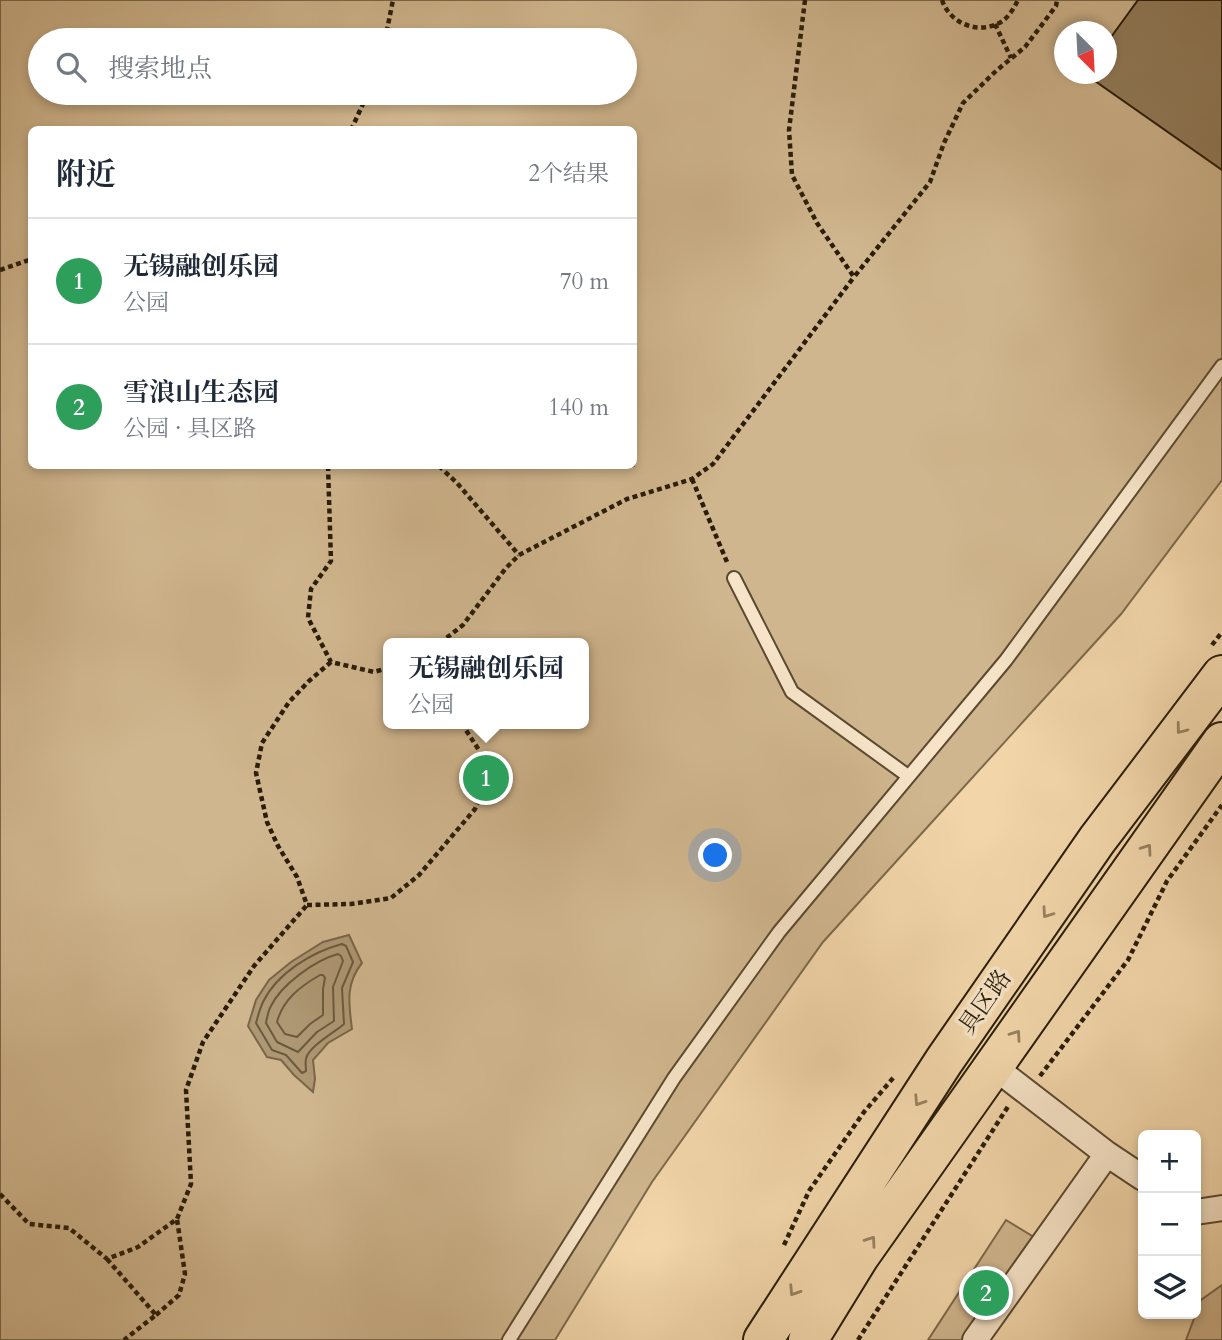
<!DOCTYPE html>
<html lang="zh">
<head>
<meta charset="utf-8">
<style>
	body { margin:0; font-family:Cardo,"Noto Serif SC",serif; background:#f2f2f3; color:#1f2937 }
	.controls { position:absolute; right:21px; bottom:21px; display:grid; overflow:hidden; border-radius:10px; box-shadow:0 4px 10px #0003 }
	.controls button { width:63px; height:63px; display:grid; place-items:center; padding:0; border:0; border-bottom:2px solid #e0e1e3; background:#fff; color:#1f2937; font:35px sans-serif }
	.compass { position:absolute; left:1054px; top:21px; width:63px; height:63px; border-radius:50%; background:#fff; box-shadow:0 4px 10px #0003; rotate:156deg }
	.you { position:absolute; left:716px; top:856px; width:24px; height:24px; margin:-18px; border:5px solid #fff; border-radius:50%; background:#1a73e8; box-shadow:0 0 0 10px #1a73e833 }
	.badge { display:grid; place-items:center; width:46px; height:46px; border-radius:50%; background:#2563eb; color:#fff; font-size:23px; font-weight:700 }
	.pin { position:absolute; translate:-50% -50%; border:4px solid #fff; box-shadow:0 2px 7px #0006 }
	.popup { position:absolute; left:383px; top:638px; width:206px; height:91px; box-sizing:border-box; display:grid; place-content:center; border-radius:10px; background:#fff; filter:drop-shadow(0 2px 5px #0005); font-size:23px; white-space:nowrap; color:#747a83 }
	.popup b { font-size:26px; color:#1f2937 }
	.popup::after { content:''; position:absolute; left:50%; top:100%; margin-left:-14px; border:14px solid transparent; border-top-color:#fff }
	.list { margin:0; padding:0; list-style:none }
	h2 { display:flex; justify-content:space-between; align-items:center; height:91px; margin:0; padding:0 28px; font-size:30px }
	h2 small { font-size:23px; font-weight:400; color:#747a83 }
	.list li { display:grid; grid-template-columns:46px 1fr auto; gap:21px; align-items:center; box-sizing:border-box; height:126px; padding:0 28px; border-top:2px solid #e0e1e3 }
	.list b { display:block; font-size:26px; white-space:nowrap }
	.list p { margin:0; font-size:23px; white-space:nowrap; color:#747a83 }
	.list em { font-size:23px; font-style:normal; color:#747a83 }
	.icon { flex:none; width:38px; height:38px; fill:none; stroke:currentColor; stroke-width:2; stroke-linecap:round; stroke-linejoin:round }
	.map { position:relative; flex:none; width:1222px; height:1340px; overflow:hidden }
	.search { position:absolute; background:#fff; box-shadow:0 4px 10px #0003; left:28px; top:28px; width:609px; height:77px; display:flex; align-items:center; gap:18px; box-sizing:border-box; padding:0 24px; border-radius:38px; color:#747a83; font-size:26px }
	.panel { position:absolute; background:#fff; box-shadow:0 4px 10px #0003; left:28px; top:126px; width:609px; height:343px; border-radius:10px }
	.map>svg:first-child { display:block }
	.green { fill:#d0b68e; stroke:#7c694b; stroke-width:2; fill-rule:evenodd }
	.water { fill:#ae9773; stroke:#796648; stroke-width:2 }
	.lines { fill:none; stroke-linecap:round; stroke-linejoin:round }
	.shore { stroke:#6c5a3e; stroke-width:2 }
	.building { fill:#927d5c; stroke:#291c08; stroke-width:2 }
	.lane-casing { stroke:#5b4a30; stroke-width:16 }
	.street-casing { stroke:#5b4a30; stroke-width:28 }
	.highway-casing { stroke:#291c08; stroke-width:42 }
	.path { stroke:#291c08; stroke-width:4.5; stroke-dasharray:5 3.5; stroke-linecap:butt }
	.lane { stroke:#f7e4c8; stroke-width:12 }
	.street { stroke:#f7e4c8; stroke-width:24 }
	.highway { stroke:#f2d6aa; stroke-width:38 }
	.oneway { stroke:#988261 }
	.labels { text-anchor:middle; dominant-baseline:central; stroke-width:7; stroke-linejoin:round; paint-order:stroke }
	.street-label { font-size:24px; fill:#291c08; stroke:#f7e4c8 }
</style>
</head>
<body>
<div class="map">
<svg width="1222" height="1340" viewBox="0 0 1222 1340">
	<rect width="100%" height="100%" fill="#f2d6aa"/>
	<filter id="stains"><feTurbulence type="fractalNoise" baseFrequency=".00286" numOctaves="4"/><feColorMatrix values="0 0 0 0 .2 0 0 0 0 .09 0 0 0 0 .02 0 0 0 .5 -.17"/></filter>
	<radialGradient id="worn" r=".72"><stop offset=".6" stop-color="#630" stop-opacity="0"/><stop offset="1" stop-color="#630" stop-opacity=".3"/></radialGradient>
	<path class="green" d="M0 0H1222V480L1121 614 823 942 652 1182 555 1340H0ZM1064 32H1106V74H1064ZM40 40H625V93H40ZM32 130H634V466H32ZM388 643H584V724H388Z
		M1006 1220 1047 1245 981 1340H928Z
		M1222 1285V1340H1186L1201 1300Z"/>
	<path class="water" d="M349 935 362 963C345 984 349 1004 352 1029L328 1043 313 1060 315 1079 313 1092 294 1075 281 1060 267 1057 248 1026 256 1000 269 980 291 962 323 942Z"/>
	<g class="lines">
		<path class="shore" d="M342 944 346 946 353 962 342 988 344 1024C335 1032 308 1047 306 1059 305 1063 306 1067 306 1071L302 1073 286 1055 272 1050 256 1023C258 1016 260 1008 263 1002 277 973 312 952 342 944Z
			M338 954 341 956 343 961 333 987 334 1021 317 1032 298 1052 277 1042 266 1023C267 1018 268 1011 271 1006 281 985 315 960 338 954Z
			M320 975H323L325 978 323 989V1015L310 1024 297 1037 285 1034 277 1022C283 999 301 986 320 975Z"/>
	</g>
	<path class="building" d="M1138 0H1222V170L1085 74H1106V44Z"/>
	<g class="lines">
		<g class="lane-casing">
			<path id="lane" d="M734 578 792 692 908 776
				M509 1340 674 1078 779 932 1006 660 1222 366"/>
		</g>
		<g class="street-casing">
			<path id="street" d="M994 1067 1107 1154 1143 1178
				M1196 1212 1222 1208
				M975 1340 1107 1154"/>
		</g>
		<g class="highway-casing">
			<path id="highway" d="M763 1340 944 1061 1097 840 1222 675
				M808 1340 859 1257 1222 742"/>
		</g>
		<path class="path" d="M805 0 789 130 792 175 817 223 854 277 930 182 944 143 963 103 996 71 1025 47 1056 6 1057 0
			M942 0C950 24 979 35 1001 22 1009 17 1014 8 1018 0
			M995 24 1011 58
			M385 40 393 0
			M351 130 368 93
			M0 270 32 259
			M324 466 327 467 336 466
			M328 466 331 561 311 589 308 618 331 662 374 672 388 668
			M439 466 457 483 519 555
			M692 479 727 562
			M440 643 463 625 506 568 519 555 627 499 692 479 713 464 854 277
			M1212 645 1222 632
			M331 662 309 681 289 702 262 743 256 773 267 822 278 846 297 877 307 905 351 904 391 898 419 875 475 809 487 781 486 761 462 724
			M1040 1076 1128 960 1167 881 1222 805
			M0 1194 29 1224 69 1228 107 1259 138 1247 177 1219 191 1184 186 1090 203 1042 254 966 307 905
			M784 1245 809 1191 864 1112 894 1077
			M107 1259 156 1315 124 1340
			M156 1315 179 1295 185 1274 177 1219
			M858 1340 1009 1105"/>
		<use href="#lane" class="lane"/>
		<use href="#street" class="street"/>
		<use href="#highway" class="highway"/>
	</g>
	<defs><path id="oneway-chevron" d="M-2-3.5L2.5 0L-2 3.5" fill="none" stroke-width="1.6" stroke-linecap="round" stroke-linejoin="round" transform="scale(1.75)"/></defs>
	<g class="oneway">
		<use href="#oneway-chevron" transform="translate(1181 729) rotate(127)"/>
		<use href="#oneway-chevron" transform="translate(1147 849) rotate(-55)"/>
		<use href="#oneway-chevron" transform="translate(1047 913) rotate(125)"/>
		<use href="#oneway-chevron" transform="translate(1016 1035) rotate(-55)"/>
		<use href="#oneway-chevron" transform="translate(919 1101) rotate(123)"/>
		<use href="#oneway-chevron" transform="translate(871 1241) rotate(-55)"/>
		<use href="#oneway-chevron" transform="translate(794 1291) rotate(123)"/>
	</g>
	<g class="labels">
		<g class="street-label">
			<text transform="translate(985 1002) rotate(-55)">具区路</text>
		</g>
	</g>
	<rect width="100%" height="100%" filter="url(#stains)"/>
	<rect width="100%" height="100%" fill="url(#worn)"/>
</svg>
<div class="controls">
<button>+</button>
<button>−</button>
<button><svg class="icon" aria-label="layers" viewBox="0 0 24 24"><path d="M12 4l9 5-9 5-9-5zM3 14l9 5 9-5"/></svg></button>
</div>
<svg class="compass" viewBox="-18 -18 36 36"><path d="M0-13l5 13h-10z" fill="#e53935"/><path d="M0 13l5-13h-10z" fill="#747a83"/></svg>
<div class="you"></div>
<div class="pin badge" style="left:486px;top:778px;background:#2e9e5b">1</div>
<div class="popup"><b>无锡融创乐园</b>公园</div>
<div class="pin badge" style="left:986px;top:1293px;background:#2e9e5b">2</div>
<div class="search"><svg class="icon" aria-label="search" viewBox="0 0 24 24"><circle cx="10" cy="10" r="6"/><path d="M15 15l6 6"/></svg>搜索地点</div>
<section class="panel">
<h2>附近<small>2个结果</small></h2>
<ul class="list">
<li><span class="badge" style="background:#2e9e5b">1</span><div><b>无锡融创乐园</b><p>公园</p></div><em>70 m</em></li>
<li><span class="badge" style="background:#2e9e5b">2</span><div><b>雪浪山生态园</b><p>公园 · 具区路</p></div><em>140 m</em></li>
</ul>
</section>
</div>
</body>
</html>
